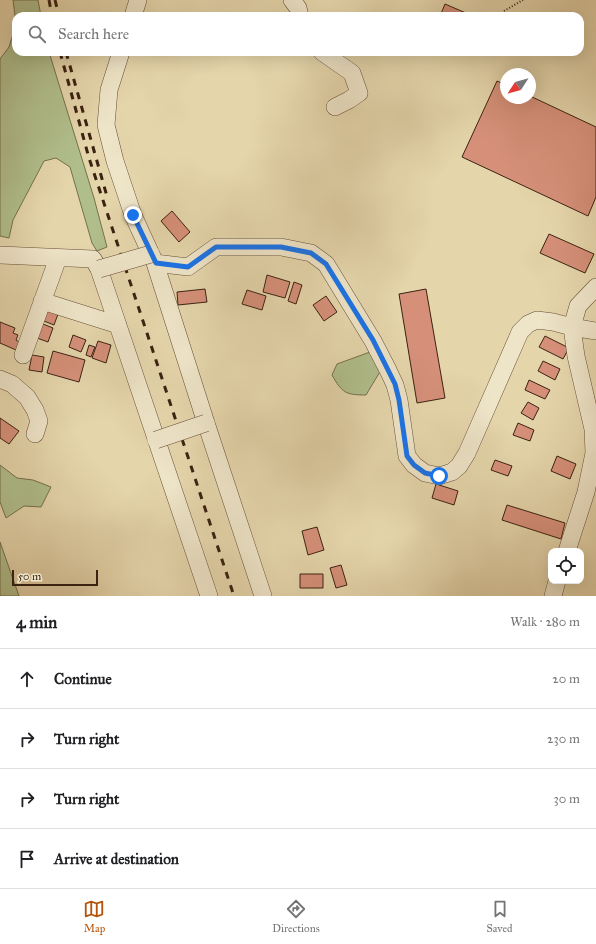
<!DOCTYPE html>
<html lang="en">
<head>
<meta charset="utf-8">
<style>
	body { margin:0; font-family:"IM FELL Great Primer",serif; background:#f2f2f2; color:#202124 }
	.controls { position:absolute; right:12px; bottom:12px; display:grid; overflow:hidden; border-radius:8px; box-shadow:0 4px 16px #0002 }
	.controls button { width:36px; height:36px; display:grid; place-items:center; padding:0; border:0; border-bottom:1px solid #e0e0e0; background:#fff; color:#202124; font:20px sans-serif }
	.compass { position:absolute; left:500px; top:68px; width:36px; height:36px; border-radius:50%; background:#fff; box-shadow:0 4px 16px #0002; rotate:234deg }
	.scale { position:absolute; left:12px; bottom:10px; width:86px; box-sizing:border-box; padding-left:4px; border:2px solid #3b2211; border-top:0; font-size:11px; line-height:14px; white-space:nowrap; color:#3b2211; -webkit-text-stroke:3px #eee4c8; paint-order:stroke }
	.stop { position:absolute; width:12px; height:12px; margin:-9px; border:3px solid #1a73e8; border-radius:50%; background:#fff }
	.stop.end { background:#1a73e8; border-color:#fff; box-shadow:0 1px 4px #0008 }
	.list { margin:0; padding:0; list-style:none }
	h2 { display:flex; justify-content:space-between; align-items:center; height:52px; margin:0; padding:0 16px; font-size:17px }
	h2 small { font-size:13px; font-weight:400; color:#757577 }
	.list li { display:grid; grid-template-columns:26px 1fr auto; gap:12px; align-items:center; box-sizing:border-box; height:60px; padding:0 16px; border-top:1px solid #e0e0e0 }
	.list b { display:block; font-size:15px; white-space:nowrap }
	.list em { font-size:13px; font-style:normal; color:#757577 }
	.icon { flex:none; width:22px; height:22px; fill:none; stroke:currentColor; stroke-width:2; stroke-linecap:round; stroke-linejoin:round }
	.map { position:relative; flex:none; width:596px; height:596px; overflow:hidden }
	.search { position:absolute; background:#fff; box-shadow:0 4px 16px #0002; left:12px; right:12px; top:12px; height:44px; display:flex; align-items:center; gap:10px; box-sizing:border-box; padding:0 14px; border-radius:12px; color:#757577; font-size:15px }
	.sheet { height:292px; background:#fff }
	nav { display:flex; justify-content:space-around; align-items:center; box-sizing:border-box; height:56px; border-top:1px solid #e0e0e0; background:#fff; font-size:11px; color:#757577 }
	nav a { display:grid; justify-items:center; gap:2px }
	nav .on { color:#b45309 }
	.map>svg:first-child { display:block }
	.green { fill:#b0be8c; stroke:#76704e }
	.building { fill:#d6907a; stroke:#3b2211 }
	.lines { fill:none; stroke-linecap:round; stroke-linejoin:round }
	.minor-casing { stroke:#664f38; stroke-width:18 }
	.path { stroke:#3b2211; stroke-width:2; stroke-dasharray:1 2; stroke-linecap:butt }
	.minor { stroke:#eee4c8; stroke-width:17 }
	.rail { stroke:#3b2211; stroke-width:3; stroke-dasharray:7 7; stroke-linecap:butt }
	.minor-bridge-casing { stroke:#664f38; stroke-width:18; stroke-linecap:butt }
	.minor-bridge { stroke:#eee4c8; stroke-width:17 }
	.route { stroke:#1a73e8; stroke-width:5 }
</style>
</head>
<body>
<div class="map">
<svg width="596" height="596" viewBox="0 0 596 596">
	<rect width="100%" height="100%" fill="#e5d5ab"/>
	<filter id="stains"><feTurbulence type="fractalNoise" baseFrequency=".005" numOctaves="4"/><feColorMatrix values="0 0 0 0 .2 0 0 0 0 .09 0 0 0 0 .02 0 0 0 .5 -.17"/></filter>
	<radialGradient id="worn" r=".72"><stop offset=".6" stop-color="#630" stop-opacity="0"/><stop offset="1" stop-color="#630" stop-opacity=".3"/></radialGradient>
	<path class="green" d="M13 0H38L41 16H16V24Z
		M16 25V52H49L94 198 107 247 97 251 92 243 70 167 56 158 44 161 13 220 9 238 0 236V59L9 47Z
		M370 352 381 370 366 395C346 395 342 393 332 375L337 364Z
		M0 465 17 478 33 480 51 487 41 507 24 506 6 518 0 502Z
		M0 542 19 596H0Z"/>
	<path class="building" d="M445 4 473 16H440Z
		M497 81 506 85V98H530V96L596 127V197L588 216 462 157Z
		M172 211 190 232 179 242 161 221Z
		M549 234 594 254 585 273 540 253Z
		M267 275 290 282 285 298 263 292Z
		M294 282 302 285 296 304 288 301Z
		M205 289 207 302 178 305 177 292Z
		M426 289 445 398 417 403 399 294Z
		M247 290 266 296 262 310 242 304Z
		M326 296 337 312 324 321 313 305Z
		M48 310 58 314 54 325 44 321Z
		M0 322 15 328 13 333 18 335 16 340 19 342 16 350 0 343Z
		M43 324 53 328 48 342 37 338Z
		M73 335 86 340 81 352 69 347Z
		M545 336 569 348 563 359 539 347Z
		M98 341 111 345 106 363 92 358Z
		M89 345 95 347 91 357 86 355Z
		M53 351 85 360 79 382 47 373Z
		M32 355 44 357 42 372 29 370Z
		M543 361 560 369 555 380 538 371Z
		M529 380 550 390 545 399 525 390Z
		M528 402 539 408 533 420 521 413Z
		M0 418 19 431 9 444 0 438Z
		M518 423 534 430 530 441 513 435Z
		M557 456 576 464 570 479 551 471Z
		M495 460 512 466 508 476 491 470Z
		M436 484 458 491 454 505 432 498Z
		M507 505 565 523 561 539 502 520Z
		M317 527 324 550 308 555 302 531Z
		M341 565 347 585 336 588 330 568Z
		M300 574H323V588H300Z"/>
	<g class="lines">
		<g class="minor-casing">
			<path id="minor" d="M292 0 298 8 300 16
				M133 16 138 0
				M121 52 109 90 106 125 115 161 133 215 155 263 206 423 263 596
				M322 52 352 73 359 93 349 100 335 107
				M0 255 93 259 99 269 209 596
				M155 263 188 267 216 247H281L311 253 326 264 373 341 388 370 395 385 399 400 407 456 414 465 425 473 439 476 452 472 459 466 467 453 520 332 528 324 537 320 553 322 572 327 596 331
				M42 301 118 325
				M23 355 58 258
				M0 379 12 384 27 397 35 410 39 421 35 434
				M567 551 586 492 594 453 593 429 576 356 572 327 578 306 596 287
				M553 596 557 581"/>
		</g>
		<path class="path" d="M504 11 523 0"/>
		<use href="#minor" class="minor"/>
		<path class="rail" d="M49 0 52 16
			M55 0 59 16
			M60 52 89 158 234 596
			M66 52 108 200"/>
		<g class="minor-bridge-casing">
			<path id="minor-bridge" d="M99 269 151 254
				M156 440 206 423"/>
		</g>
		<use href="#minor-bridge" class="minor-bridge"/>
	</g>
	<g class="lines">
		<path class="route" d="M133 215 156 263 188 267 216 247H281L311 253 326 264 373 340 395 384 399 400 407 456 414 465 425 473 439 476"/>
	</g>
	<rect width="100%" height="100%" filter="url(#stains)"/>
	<rect width="100%" height="100%" fill="url(#worn)"/>
</svg>
<div class="controls">
<button><svg class="icon" aria-label="locate" viewBox="0 0 24 24"><circle cx="12" cy="12" r="6"/><path d="M12 2v4M12 18v4M2 12h4M18 12h4"/></svg></button>
</div>
<svg class="compass" viewBox="-18 -18 36 36"><path d="M0-13l5 13h-10z" fill="#e53935"/><path d="M0 13l5-13h-10z" fill="#757577"/></svg>
<div class="scale">50 m</div>
<div class="stop" style="left:439px;top:476px"></div>
<div class="stop end" style="left:133px;top:215px"></div>
<div class="search"><svg class="icon" aria-label="search" viewBox="0 0 24 24"><circle cx="10" cy="10" r="6"/><path d="M15 15l6 6"/></svg>Search here</div>
</div>
<section class="sheet">
<h2>4 min<small>Walk · 280 m</small></h2>
<ul class="list">
<li><svg class="icon" aria-label="ahead" viewBox="0 0 24 24"><path d="M12 20V5M6 11l6-6 6 6"/></svg><div><b>Continue</b></div><em>20 m</em></li>
<li><svg class="icon" aria-label="right" viewBox="0 0 24 24"><path d="M7 20v-9h11M14 6l5 5-5 5"/></svg><div><b>Turn right</b></div><em>230 m</em></li>
<li><svg class="icon" aria-label="right" viewBox="0 0 24 24"><path d="M7 20v-9h11M14 6l5 5-5 5"/></svg><div><b>Turn right</b></div><em>30 m</em></li>
<li><svg class="icon" aria-label="arrive" viewBox="0 0 24 24"><path d="M6 21V4h12l-3 4 3 4H6"/></svg><div><b>Arrive at destination</b></div></li>
</ul>
</section>
<nav>
<a class="on"><svg class="icon" aria-label="map" viewBox="0 0 24 24"><path d="M3 6l6-2 6 2 6-2v14l-6 2-6-2-6 2zM9 4v14M15 6v14"/></svg>Map</a>
<a><svg class="icon" aria-label="directions" viewBox="0 0 24 24"><path d="M12 3l9 9-9 9-9-9zM9 14v-3h6M13 9l2 2-2 2"/></svg>Directions</a>
<a><svg class="icon" aria-label="saved" viewBox="0 0 24 24"><path d="M7 4h10v16l-5-4-5 4z"/></svg>Saved</a>
</nav>
</body>
</html>
